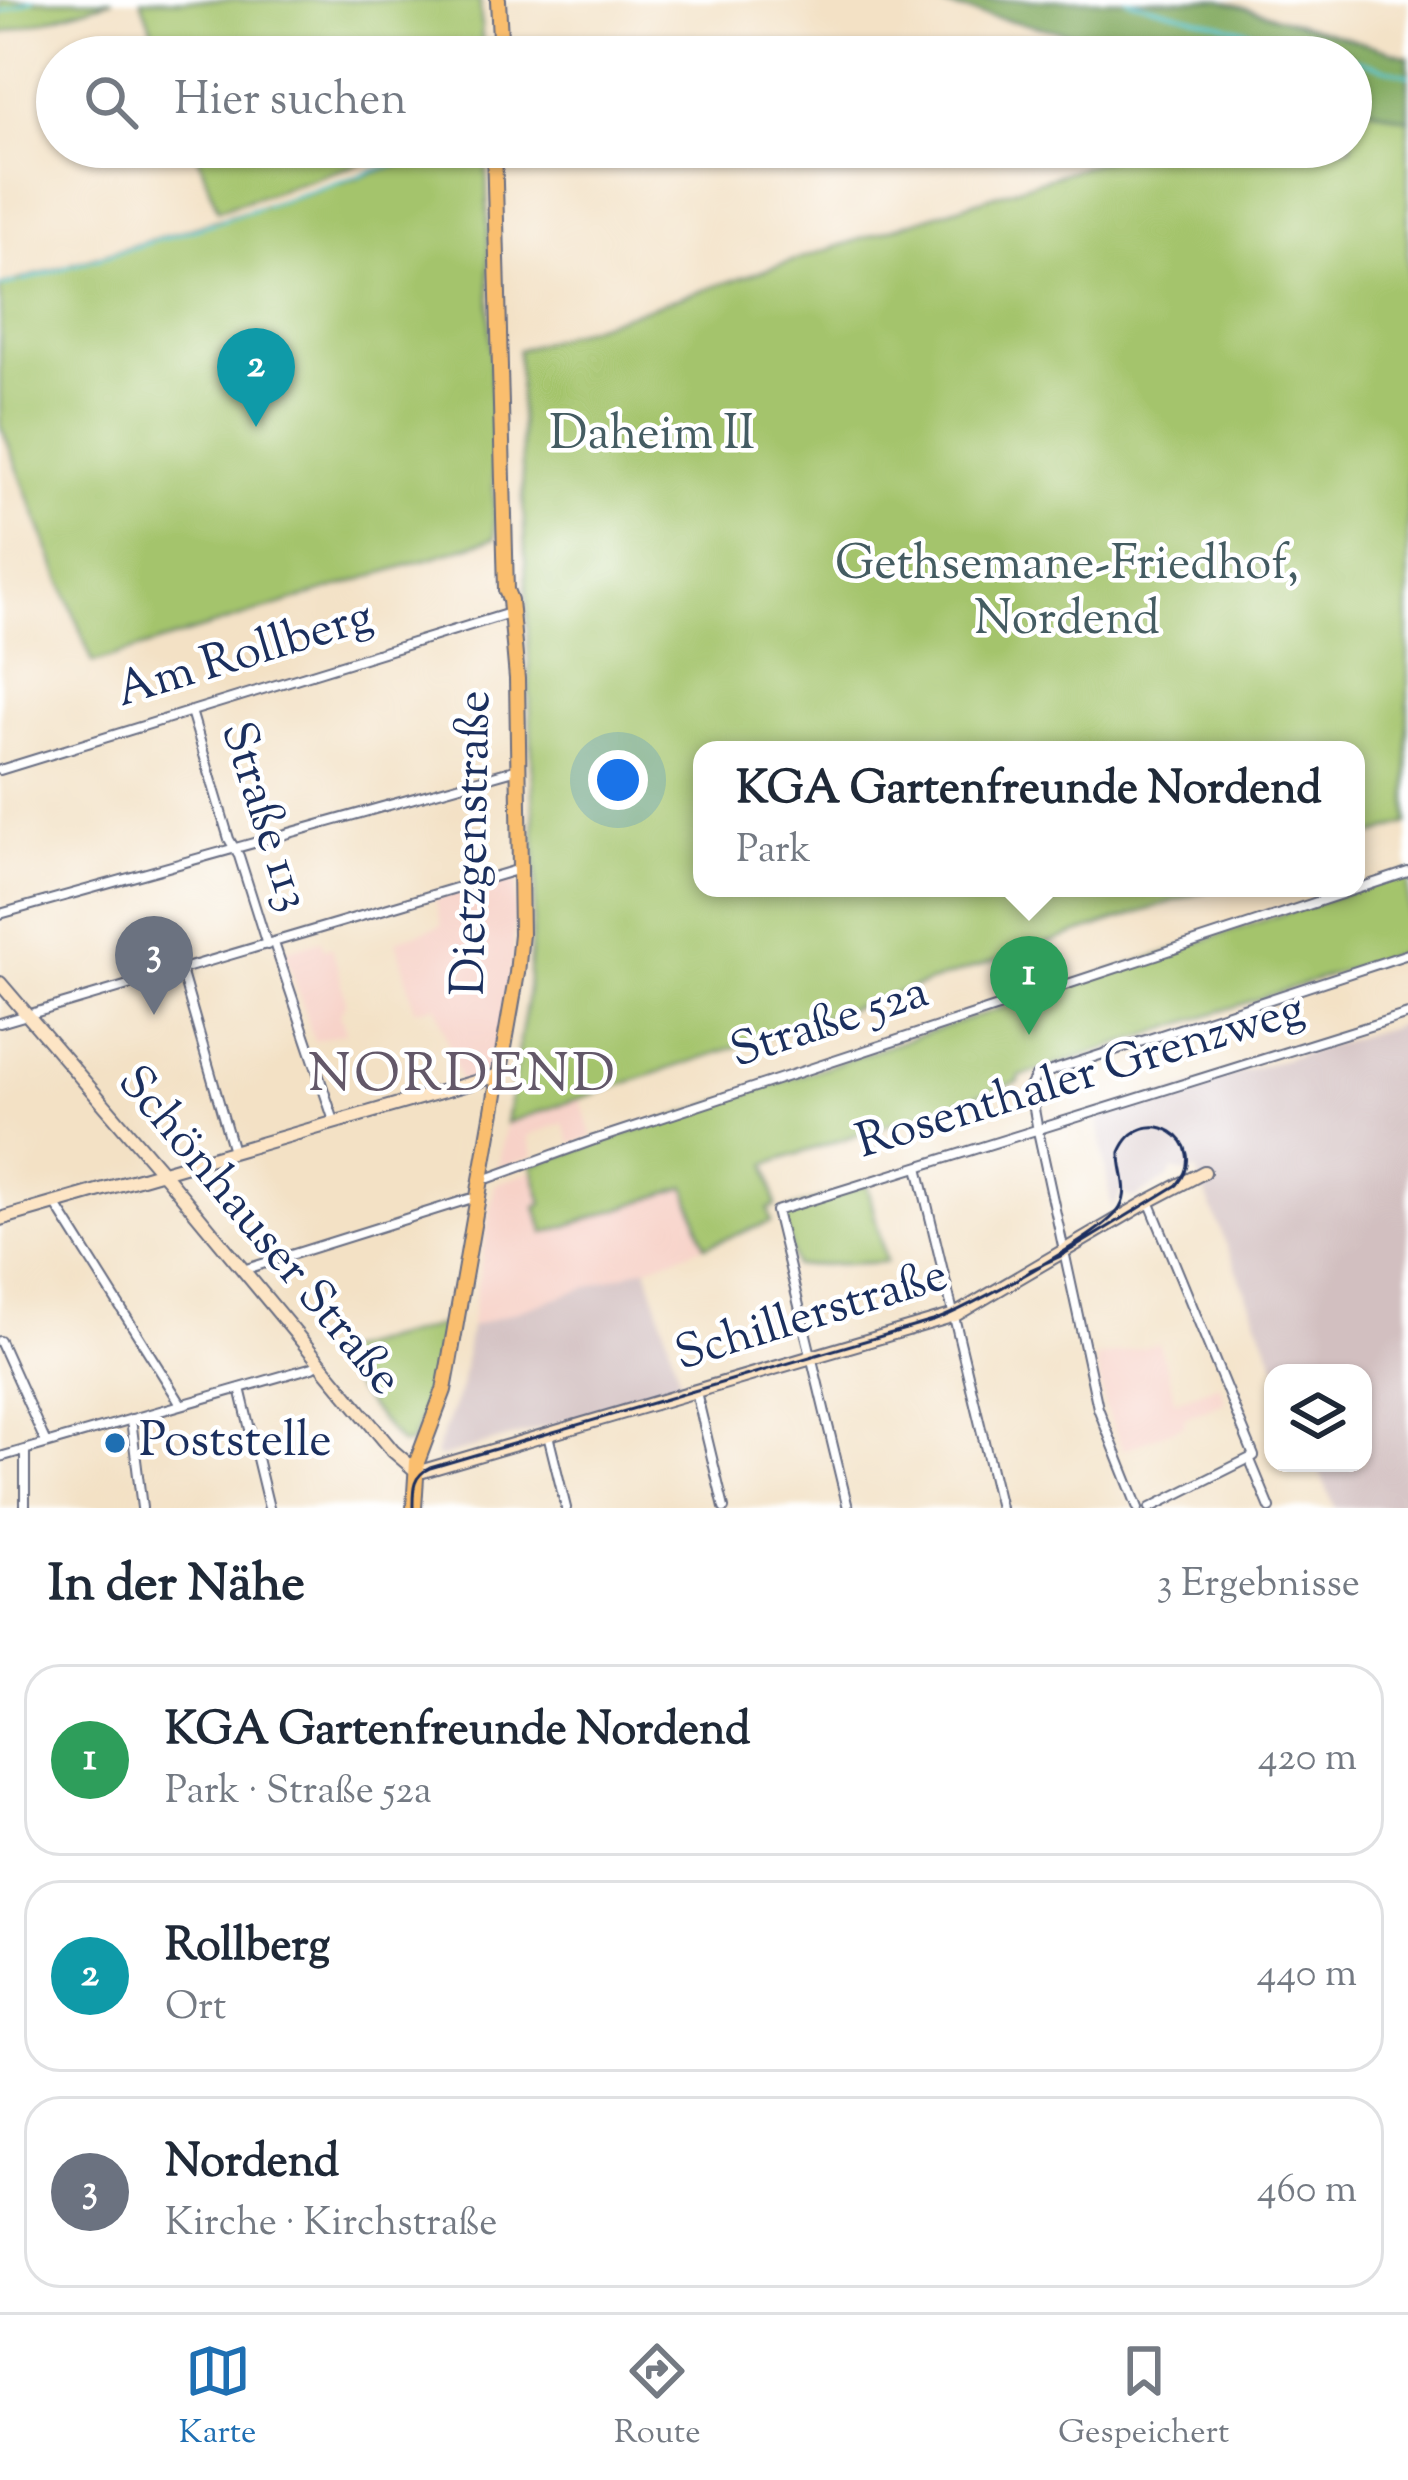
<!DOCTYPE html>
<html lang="de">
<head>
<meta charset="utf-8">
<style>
	body { margin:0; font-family:"Sorts Mill Goudy",serif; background:#f2f2f3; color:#1f2937 }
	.controls { position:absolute; right:36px; bottom:36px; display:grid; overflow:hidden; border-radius:24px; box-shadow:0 3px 9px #0004 }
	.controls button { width:108px; height:108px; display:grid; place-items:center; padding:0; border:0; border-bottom:3px solid #e0e1e3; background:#fff; color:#1f2937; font:60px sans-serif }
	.you { position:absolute; left:618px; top:780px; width:42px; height:42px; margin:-30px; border:9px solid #fff; border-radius:50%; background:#1a73e8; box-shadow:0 0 0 18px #1a73e833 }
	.badge { display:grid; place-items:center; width:78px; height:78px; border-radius:50%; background:#1f6fb2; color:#fff; font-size:39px; font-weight:700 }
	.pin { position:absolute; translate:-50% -99px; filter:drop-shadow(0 3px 6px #0008) }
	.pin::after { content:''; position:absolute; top:63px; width:42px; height:36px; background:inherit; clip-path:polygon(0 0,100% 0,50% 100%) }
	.popup { position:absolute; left:693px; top:741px; width:672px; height:156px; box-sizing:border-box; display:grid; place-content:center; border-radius:24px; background:#fff; filter:drop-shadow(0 3px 9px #0005); font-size:39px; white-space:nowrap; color:#747a83 }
	.popup b { font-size:45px; color:#1f2937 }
	.popup::after { content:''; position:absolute; left:50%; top:100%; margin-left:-24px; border:24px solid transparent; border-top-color:#fff }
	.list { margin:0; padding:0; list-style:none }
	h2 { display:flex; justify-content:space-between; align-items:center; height:156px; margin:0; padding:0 48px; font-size:51px }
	h2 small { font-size:39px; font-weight:400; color:#747a83 }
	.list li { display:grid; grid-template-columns:78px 1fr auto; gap:36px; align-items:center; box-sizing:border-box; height:192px; margin:0 24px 24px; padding:0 24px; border:3px solid #e0e1e3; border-radius:36px }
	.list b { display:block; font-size:45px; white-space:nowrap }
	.list p { margin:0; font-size:39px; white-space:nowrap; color:#747a83 }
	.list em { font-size:39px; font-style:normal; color:#747a83 }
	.icon { flex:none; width:66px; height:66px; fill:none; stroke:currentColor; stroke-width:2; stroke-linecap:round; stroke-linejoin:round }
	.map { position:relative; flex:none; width:1408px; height:1508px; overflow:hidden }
	.search { position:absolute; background:#fff; box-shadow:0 3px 9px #0004; left:36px; right:36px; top:36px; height:132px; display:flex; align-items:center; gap:30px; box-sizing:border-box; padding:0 42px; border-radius:66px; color:#747a83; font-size:45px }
	.sheet { height:804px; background:#fff }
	nav { display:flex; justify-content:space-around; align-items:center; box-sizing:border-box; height:168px; border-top:3px solid #e0e1e3; background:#fff; font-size:33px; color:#747a83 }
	nav a { display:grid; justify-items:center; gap:6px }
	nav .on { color:#1f6fb2 }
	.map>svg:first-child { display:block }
	.built { fill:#f7d1c7 }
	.industrial { fill:#d2bfc0 }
	.green { fill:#a4c46c; stroke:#607a65; stroke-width:3 }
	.forest { fill:#83aa60; stroke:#4f6c5f; stroke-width:3 }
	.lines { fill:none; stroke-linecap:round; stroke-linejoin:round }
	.stream { stroke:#5cc8d3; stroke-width:3 }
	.street-casing { stroke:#676d82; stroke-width:12 }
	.secondary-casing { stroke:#676d82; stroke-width:16 }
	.primary-casing { stroke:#676d82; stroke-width:18 }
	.street { stroke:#fff; stroke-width:8 }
	.secondary { stroke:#fde5c5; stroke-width:12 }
	.primary { stroke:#fabe6e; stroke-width:14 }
	.tram { stroke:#1b2f5e; stroke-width:3 }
	.poi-dot { fill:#1f6fb2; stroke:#fff; stroke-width:4.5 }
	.labels { text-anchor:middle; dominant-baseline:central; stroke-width:9; stroke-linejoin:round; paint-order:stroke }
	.park-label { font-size:48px; fill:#445c62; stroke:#fff }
	.street-label { font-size:48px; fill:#1b2f5e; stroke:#fff }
	.poi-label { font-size:48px; fill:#1b2f5e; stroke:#fff; text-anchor:start }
	.quarter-label { font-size:54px; letter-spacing:3px; fill:#635869; stroke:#fff }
</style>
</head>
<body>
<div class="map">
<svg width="1408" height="1508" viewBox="0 0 1408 1508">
	<rect width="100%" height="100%" fill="#fff"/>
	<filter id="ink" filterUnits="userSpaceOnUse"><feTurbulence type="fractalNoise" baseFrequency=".00833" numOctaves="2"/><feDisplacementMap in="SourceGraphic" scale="24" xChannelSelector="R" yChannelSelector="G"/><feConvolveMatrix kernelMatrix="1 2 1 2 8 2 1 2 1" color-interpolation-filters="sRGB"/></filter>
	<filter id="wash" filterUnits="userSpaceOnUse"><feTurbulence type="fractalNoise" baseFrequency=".004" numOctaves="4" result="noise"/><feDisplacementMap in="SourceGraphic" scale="48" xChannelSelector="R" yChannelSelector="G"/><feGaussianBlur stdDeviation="2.7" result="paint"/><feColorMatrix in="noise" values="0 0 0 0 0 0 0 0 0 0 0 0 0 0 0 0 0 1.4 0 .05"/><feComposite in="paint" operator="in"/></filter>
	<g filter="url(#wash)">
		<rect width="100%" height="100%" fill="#f3e1c5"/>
		<path class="built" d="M509 877 516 882 513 955 494 1071 460 1082 436 1005 415 1010 396 940 442 925 435 899Z
			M321 940 324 949 331 947 338 968 346 1001 340 1014 346 1032 314 1041 285 951Z
			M580 1099 593 1137 571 1144 563 1123 528 1136 534 1156 498 1168 506 1123Z
			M534 1171 544 1204 537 1207 546 1232 686 1187 705 1246 584 1290 470 1327 495 1184Z
			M1159 1344 1176 1401 1219 1384 1226 1401 1184 1418 1185 1425 1123 1450 1105 1407 1095 1358Z"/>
		<path class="industrial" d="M1408 1022V1508H1335L1316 1463H1363V1373H1279L1196 1170 1188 1174 1173 1170 1169 1177 1134 1199 1121 1193 1112 1210 1097 1115Z
			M647 1267 682 1387 439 1458 435 1454 461 1387 470 1327Z"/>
		<path class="green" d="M0 0H113L0 34Z
			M141 0H480L483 57H162Z
			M1351 103 1408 119V823L1356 840V750H702V888H1213L506 1123 527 999 536 878 518 350 1144 147H1351Z
			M195 147H410L218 210Z
			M458 147H486L495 538 93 663 0 423V286Z
			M1408 872V950L1019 1077V1082L767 1164 776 1206 768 1209 771 1222 705 1246 686 1187 545 1233 536 1207 543 1204 532 1165Z
			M867 1184 886 1262 795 1266 782 1212Z
			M446 1324 432 1390 411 1443 401 1444 326 1355Z"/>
		<path class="forest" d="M915 0H1220L1408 56V119L1351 103V57H1177Z"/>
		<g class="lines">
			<path class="stream" d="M1127 0 1348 57
				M0 13 33 0
				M1351 58 1408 75
				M406 163 430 151
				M358 176 400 163
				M265 206 354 177
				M223 220 261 207
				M22 281 221 221
				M0 287 17 282"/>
		</g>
	</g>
	<g filter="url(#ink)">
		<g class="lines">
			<g class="street-casing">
				<path id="street" d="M191 711 229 839 239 856 267 945
					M0 770 510 613
					M0 914 518 769
					M274 943 334 1121
					M181 970 233 1151
					M0 1023 520 869
					M918 1167 1000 1508
					M482 1177 489 1178 594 1140 1408 872
					M1149 1201 1254 1456 1150 1508
					M55 1203 181 1404
					M243 1270 469 1199 477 1200
					M0 1341 46 1443
					M240 1388 269 1508
					M696 1392 724 1508
					M131 1419 142 1508
					M548 1435 566 1508
					M0 1457 313 1367 319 1363
					M1250 1460 1270 1508
					M25 1508V1451
					M848 1508 776 1211 1408 1014
					M1138 1508 1098 1408 1038 1131 1030 1087 1036 1076 1408 954"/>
			</g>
			<g class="secondary-casing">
				<path id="secondary" d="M0 983 167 1178 393 1451 414 1469 423 1471 955 1315 1149 1201 1204 1172
					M0 1219 499 1075"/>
			</g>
			<g class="primary-casing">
				<path id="primary" d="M498 0 501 57
					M414 1508 417 1462 444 1390 449 1363 517 973 521 934 517 679 510 600 506 590 494 147"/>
			</g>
			<use href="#street" class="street"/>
			<use href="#secondary" class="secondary"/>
			<use href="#primary" class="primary"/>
			<path class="tram" d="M413 1508C413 1490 412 1476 430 1468L933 1321C965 1310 1105 1234 1120 1208 1131 1190 1119 1171 1120 1152 1143 1098 1214 1141 1177 1185L1059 1257 1030 1270"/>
		</g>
	</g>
	<circle class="poi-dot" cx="115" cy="1443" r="12"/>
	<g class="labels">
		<g class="park-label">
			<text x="652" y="436">Daheim II</text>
			<text x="1067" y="566">Gethsemane-Friedhof,<tspan x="1067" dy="55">Nordend</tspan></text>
		</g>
		<g class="street-label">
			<text transform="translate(245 656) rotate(-17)">Am Rollberg</text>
			<text transform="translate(263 817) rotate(72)">Straße 113</text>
			<text transform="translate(474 843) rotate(-89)">Dietzgenstraße</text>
			<text transform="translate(830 1024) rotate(-18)">Straße 52a</text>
			<text transform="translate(1081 1078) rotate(-17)">Rosenthaler Grenzweg</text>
			<text transform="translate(258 1232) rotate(50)">Schönhauser Straße</text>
			<text transform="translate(812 1317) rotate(-17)">Schillerstraße</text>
		</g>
		<g class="poi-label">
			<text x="139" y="1443">Poststelle</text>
		</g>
		<g class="quarter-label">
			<text x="463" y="1077">NORDEND</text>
		</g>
	</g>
</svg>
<div class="controls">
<button><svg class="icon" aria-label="layers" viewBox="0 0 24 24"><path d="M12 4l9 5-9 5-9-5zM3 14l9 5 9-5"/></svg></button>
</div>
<div class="you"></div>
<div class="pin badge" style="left:1029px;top:1035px;background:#2e9e5b">1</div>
<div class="popup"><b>KGA Gartenfreunde Nordend</b>Park</div>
<div class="pin badge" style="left:256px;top:427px;background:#0f9aa8">2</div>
<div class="pin badge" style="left:154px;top:1015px;background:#6b7280">3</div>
<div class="search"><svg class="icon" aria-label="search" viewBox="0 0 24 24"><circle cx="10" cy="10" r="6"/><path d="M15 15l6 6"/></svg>Hier suchen</div>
</div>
<section class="sheet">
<h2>In der Nähe<small>3 Ergebnisse</small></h2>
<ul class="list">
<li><span class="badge" style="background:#2e9e5b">1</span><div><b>KGA Gartenfreunde Nordend</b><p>Park · Straße 52a</p></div><em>420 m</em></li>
<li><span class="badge" style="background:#0f9aa8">2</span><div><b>Rollberg</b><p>Ort</p></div><em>440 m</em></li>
<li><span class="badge" style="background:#6b7280">3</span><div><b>Nordend</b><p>Kirche · Kirchstraße</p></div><em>460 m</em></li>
</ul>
</section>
<nav>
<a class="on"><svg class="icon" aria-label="map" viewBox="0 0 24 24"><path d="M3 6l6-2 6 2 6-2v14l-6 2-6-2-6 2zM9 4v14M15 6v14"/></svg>Karte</a>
<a><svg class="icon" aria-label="directions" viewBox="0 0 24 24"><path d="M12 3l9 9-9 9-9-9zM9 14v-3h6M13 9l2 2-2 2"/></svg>Route</a>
<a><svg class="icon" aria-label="saved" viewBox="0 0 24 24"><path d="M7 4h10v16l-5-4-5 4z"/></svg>Gespeichert</a>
</nav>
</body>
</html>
